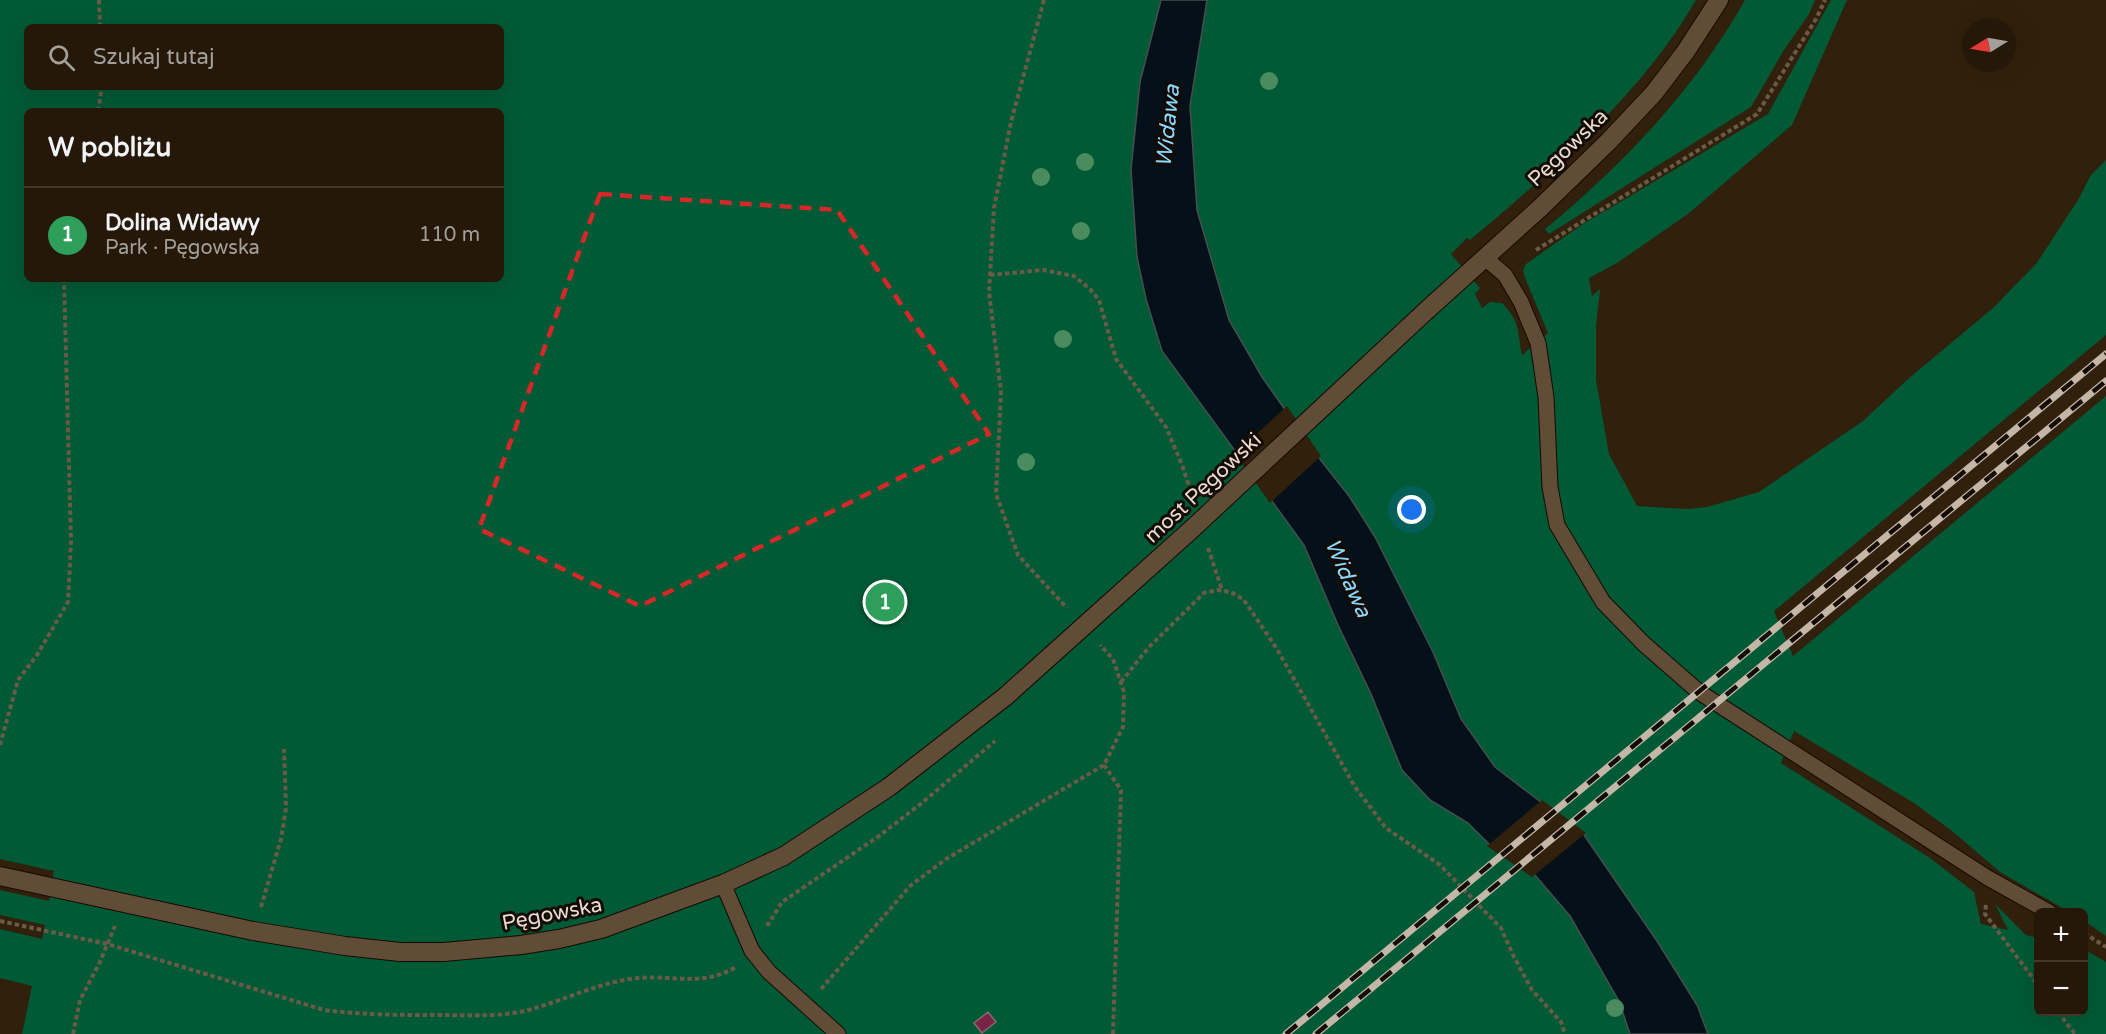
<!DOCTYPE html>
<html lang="pl">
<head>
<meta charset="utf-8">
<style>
	body { margin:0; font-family:"Varela Round",sans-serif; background:#2d2112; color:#f1f3f6 }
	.controls { position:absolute; right:18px; bottom:18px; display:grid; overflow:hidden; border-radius:9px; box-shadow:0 6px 24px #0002 }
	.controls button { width:54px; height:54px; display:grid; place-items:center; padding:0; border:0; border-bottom:2px solid #423729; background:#251808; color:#f1f3f6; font:30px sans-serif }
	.compass { position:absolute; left:1962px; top:18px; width:54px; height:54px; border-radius:50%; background:#251808; box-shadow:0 6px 24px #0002; rotate:259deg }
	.you { position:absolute; left:1412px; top:510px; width:21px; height:21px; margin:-15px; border:4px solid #fff; border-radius:50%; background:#1a73e8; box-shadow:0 0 0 9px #1a73e833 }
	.badge { display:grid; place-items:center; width:39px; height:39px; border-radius:50%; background:#d93025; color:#fff; font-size:20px; font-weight:700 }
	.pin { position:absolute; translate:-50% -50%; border:3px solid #fff; box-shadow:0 2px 6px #0006 }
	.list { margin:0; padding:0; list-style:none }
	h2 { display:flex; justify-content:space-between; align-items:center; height:78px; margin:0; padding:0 24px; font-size:26px }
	h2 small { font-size:20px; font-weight:400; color:#a3a09c }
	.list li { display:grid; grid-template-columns:39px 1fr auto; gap:18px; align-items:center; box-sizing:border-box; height:96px; padding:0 24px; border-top:2px solid #423729 }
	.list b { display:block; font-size:22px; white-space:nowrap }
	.list p { margin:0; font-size:20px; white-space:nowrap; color:#a3a09c }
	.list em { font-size:20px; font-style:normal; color:#a3a09c }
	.icon { flex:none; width:33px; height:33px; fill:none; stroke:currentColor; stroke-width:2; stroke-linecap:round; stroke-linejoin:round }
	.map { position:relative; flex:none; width:2106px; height:1034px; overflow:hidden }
	.search { position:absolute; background:#251808; box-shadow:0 6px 24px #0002; left:24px; top:24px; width:480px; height:66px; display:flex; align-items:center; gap:15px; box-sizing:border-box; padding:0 21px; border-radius:9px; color:#a3a09c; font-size:22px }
	.panel { position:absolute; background:#251808; box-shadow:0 6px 24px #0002; left:24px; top:108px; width:480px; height:174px; border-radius:9px }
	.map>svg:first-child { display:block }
	.green { fill:#005a36; fill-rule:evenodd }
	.water { fill:#041118; stroke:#484e4f; stroke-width:1.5 }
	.pier { fill:#31200b }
	.building { fill:#792345; stroke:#896972; stroke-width:1.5 }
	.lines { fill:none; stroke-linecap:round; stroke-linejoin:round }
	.lane-casing { stroke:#190900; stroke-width:17 }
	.secondary-casing { stroke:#190900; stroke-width:20 }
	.path { stroke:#6a5a48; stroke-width:4; stroke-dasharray:4.5 3; stroke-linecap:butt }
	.lane { stroke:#614d37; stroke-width:15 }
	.secondary { stroke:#614d37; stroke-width:18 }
	.rail-casing { stroke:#c4b7a8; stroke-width:7 }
	.rail { stroke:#130b04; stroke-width:4.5; stroke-dasharray:14; stroke-linecap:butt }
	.secondary-bridge-casing { stroke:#190900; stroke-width:20; stroke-linecap:butt }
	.secondary-bridge { stroke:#614d37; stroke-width:18 }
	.tree { fill:#4a8c5e }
	.marked { fill:none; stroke:#d62828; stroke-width:4.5; stroke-dasharray:12 8; stroke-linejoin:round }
	.labels { text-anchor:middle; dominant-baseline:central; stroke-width:6; stroke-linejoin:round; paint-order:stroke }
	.street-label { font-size:21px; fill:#e8dccf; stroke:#130b04 }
	.water-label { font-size:22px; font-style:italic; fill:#8bd7fd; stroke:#130b04 }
</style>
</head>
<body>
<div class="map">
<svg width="2106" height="1034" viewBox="0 0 2106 1034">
	<rect width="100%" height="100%" fill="#31200b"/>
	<path class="green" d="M0 0H1696C1641 95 1553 170 1470 240L1467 238 1451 254 1480 288 1475 294 1482 308 1490 302 1502 303C1521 322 1517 331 1522 355L1548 333 1525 278 1523 270 1526 264 1583 224 1768 114 1831 0H1847L1792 125 1688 214 1617 263 1589 278 1592 296 1600 289 1596 326V380L1609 454 1637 506 1687 509 1707 507 1759 492 1863 421 1908 379 1993 308 2036 264 2078 200 2091 175 2106 160V335L1774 611 1793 656 2106 396V936L2084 921V912H2069L2000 872 1952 831 1914 803 1794 731 1781 763 1930 858 1974 892 1981 924 2008 930 1995 904 2026 935 2038 938V1012H2084V949L2106 962V1034H22L32 986 0 978V929L42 939 45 925 0 915V890L49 901 54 871 0 859ZM27 27H501V87H27ZM27 111H501V279H27Z
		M1745 0H1815L1809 14 1784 50 1751 107 1549 234 1545 229C1624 164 1695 89 1745 0Z"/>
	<path class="water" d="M1161 0H1207L1190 106 1197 210 1229 320 1262 377 1319 458 1349 496 1375 537 1433 652 1461 719 1495 767 1584 835 1657 941 1697 1005 1708 1034H1630L1619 1001 1570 916 1535 875 1489 844 1468 823 1430 800 1402 770 1371 694 1338 625 1304 545 1162 351 1146 299 1137 257 1131 170 1140 82Z"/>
	<path class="pier" d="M1287 406 1321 456 1270 503 1235 454Z
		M1542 800 1586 833 1532 877 1487 846Z"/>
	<path class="building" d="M988 1012 996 1022 982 1033 974 1023Z"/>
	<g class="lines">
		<g class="lane-casing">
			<path id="lane" d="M1484 257 1505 275 1521 302 1538 343 1546 397 1550 487 1557 525 1603 602 1644 644 1699 692 1988 878 2049 912
				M723 884 752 951 769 972 838 1034"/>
		</g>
		<g class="secondary-casing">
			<path id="secondary" d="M1427 310 1540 208 1608 142 1654 93 1686 51 1719 0
				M0 876 253 931 345 946 400 952H444L521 945 559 939 601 929 723 884 784 856 889 787 1006 696"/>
		</g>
		<path class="path" d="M99 0 100 27
			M1044 0 1011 122 994 208 989 292 1001 392 996 494 1018 555 1067 608
			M98 111 102 87
			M1536 250 1757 114 1816 19 1825 0
			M990 275 1043 270 1074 276 1090 289 1099 300 1116 359 1166 427 1182 465 1192 495
			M1208 548 1222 590
			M1121 682 1149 647 1204 593 1217 590 1231 592 1244 600 1277 649 1355 787 1386 828 1440 865 1501 928 1514 957 1532 990 1561 1022 1565 1034
			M0 745 18 680 37 655 68 602 71 542 64 279
			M1104 765 1121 790 1113 1034
			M1986 905 1985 914 2038 985
			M261 907 281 839 286 808 284 749
			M0 921 107 944 324 1010C362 1015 400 1015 438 1015 465 1015 493 1017 520 1012 560 1003 597 982 638 978 675 975 702 987 736 967
			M767 926 782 902 879 836 923 802 995 741
			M2084 933 2106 947
			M821 989 910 886 946 859 1104 765 1123 727 1124 692 1113 659 1100 645
			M2058 1012 2075 1034
			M73 1034 80 1000 99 964 115 926"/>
		<use href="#lane" class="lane"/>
		<use href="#secondary" class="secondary"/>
		<g class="rail-casing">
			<path id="rail" d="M1286 1034 2106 354
				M1316 1034 2106 381"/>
		</g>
		<use href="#rail" class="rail"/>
		<g class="secondary-bridge-casing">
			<path id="secondary-bridge" d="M1006 696 1193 528 1427 310"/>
		</g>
		<use href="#secondary-bridge" class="secondary-bridge"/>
	</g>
	<g class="tree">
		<circle cx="1269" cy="81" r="9"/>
		<circle cx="1085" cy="162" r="9"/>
		<circle cx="1041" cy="177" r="9"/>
		<circle cx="1081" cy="231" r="9"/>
		<circle cx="1063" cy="339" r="9"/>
		<circle cx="1026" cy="462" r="9"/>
		<circle cx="1615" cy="1008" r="9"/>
	</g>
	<path class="marked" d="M600 194 837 210 989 434 640 606 479 529Z"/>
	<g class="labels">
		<g class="street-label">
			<text transform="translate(1568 148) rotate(-44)">Pęgowska</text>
			<text transform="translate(1203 488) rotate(-43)">most Pęgowski</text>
			<text transform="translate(552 914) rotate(-11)">Pęgowska</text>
		</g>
		<g class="water-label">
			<text transform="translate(1168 126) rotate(-84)">Widawa</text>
			<text transform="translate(1348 578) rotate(66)">Widawa</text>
		</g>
	</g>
</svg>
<div class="controls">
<button>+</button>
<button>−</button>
</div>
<svg class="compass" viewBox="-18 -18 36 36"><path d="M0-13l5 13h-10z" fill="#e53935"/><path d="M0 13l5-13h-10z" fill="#a3a09c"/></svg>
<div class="you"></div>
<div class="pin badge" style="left:885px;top:602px;background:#2e9e5b">1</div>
<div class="search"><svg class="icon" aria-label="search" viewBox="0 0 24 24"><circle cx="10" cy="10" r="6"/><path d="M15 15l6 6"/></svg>Szukaj tutaj</div>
<section class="panel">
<h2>W pobliżu<small></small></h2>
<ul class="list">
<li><span class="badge" style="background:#2e9e5b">1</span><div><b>Dolina Widawy</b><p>Park · Pęgowska</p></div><em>110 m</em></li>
</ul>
</section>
</div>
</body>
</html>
